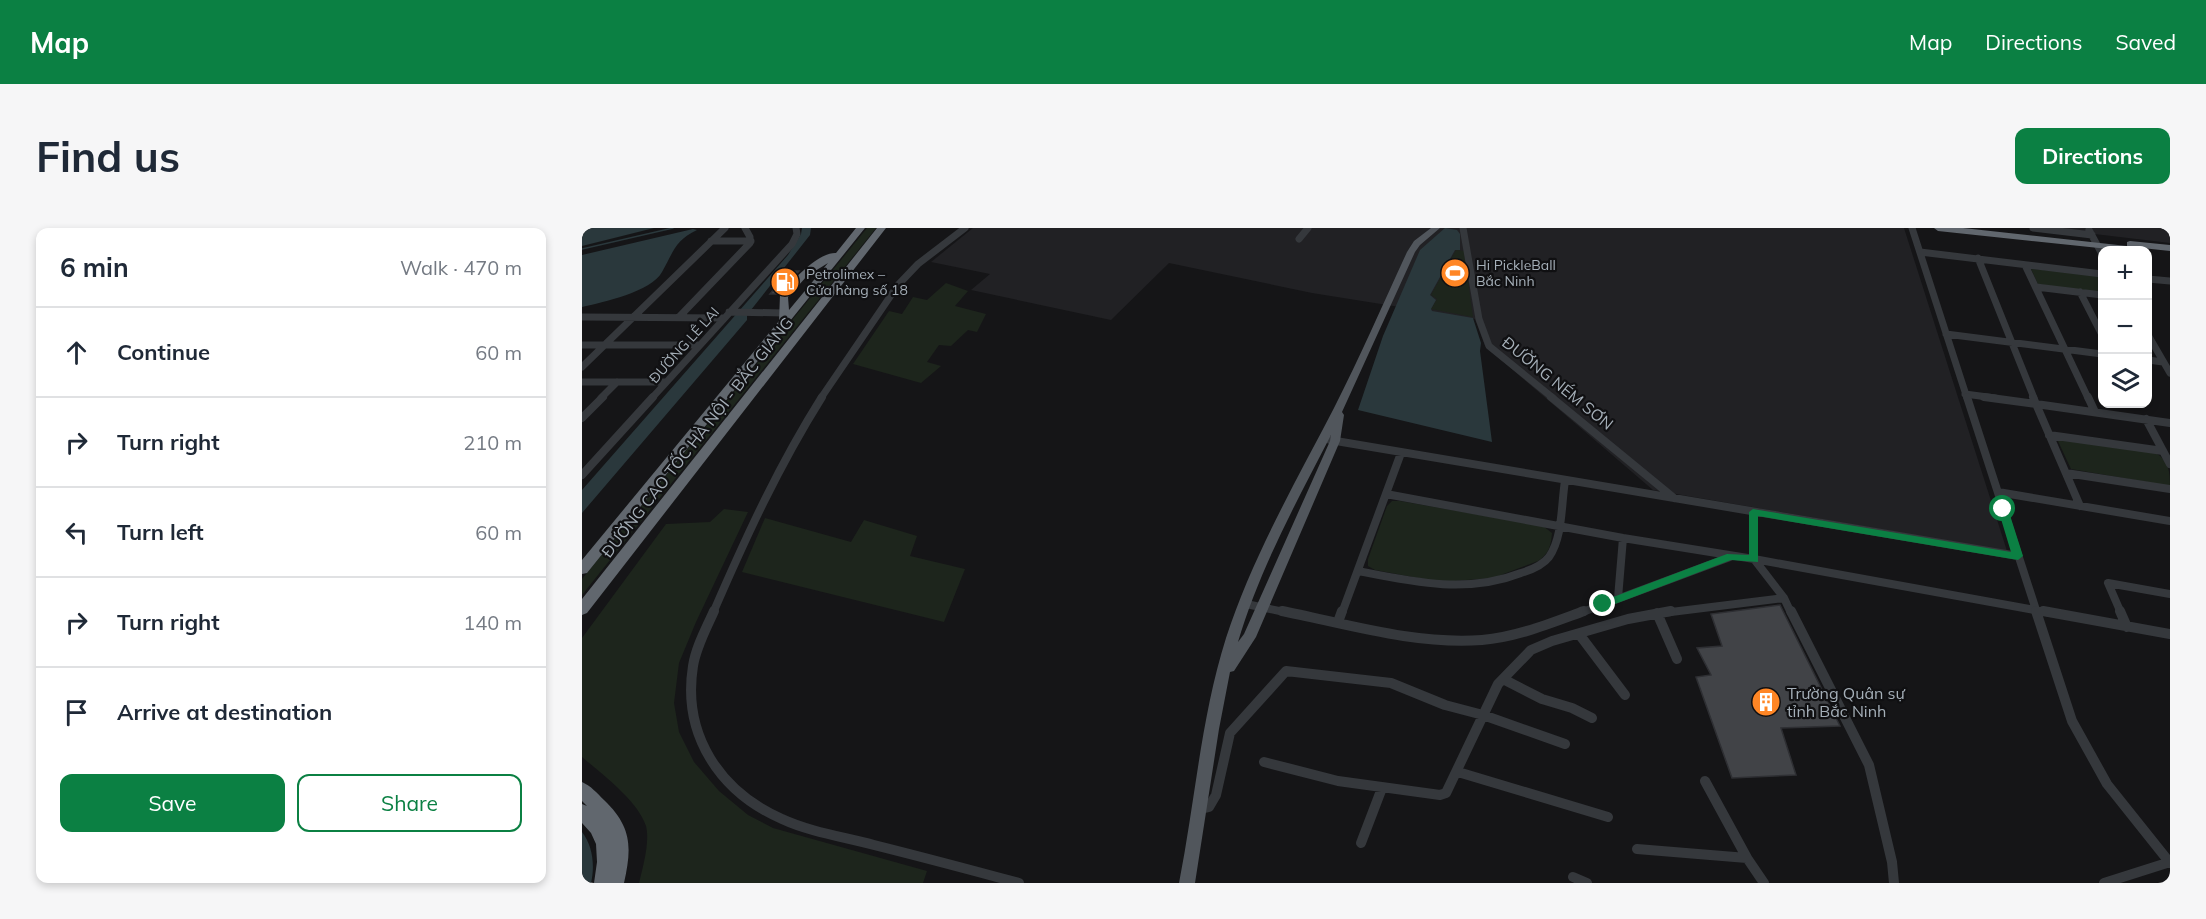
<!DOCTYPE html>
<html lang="en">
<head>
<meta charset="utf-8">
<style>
	body { margin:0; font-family:Mulish,sans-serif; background:#f6f6f7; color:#1f2937 }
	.controls { position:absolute; right:18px; top:18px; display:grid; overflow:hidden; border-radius:12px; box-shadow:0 3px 9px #0003 }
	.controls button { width:54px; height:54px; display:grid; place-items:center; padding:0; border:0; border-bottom:2px solid #e0e1e3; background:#fff; color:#1f2937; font:30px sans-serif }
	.stop { position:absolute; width:18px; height:18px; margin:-14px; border:4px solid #0b8043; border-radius:50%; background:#fff }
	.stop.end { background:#0b8043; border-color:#fff; box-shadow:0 2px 6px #0008 }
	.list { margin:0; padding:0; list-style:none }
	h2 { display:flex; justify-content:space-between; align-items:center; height:78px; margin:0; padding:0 24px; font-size:26px }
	h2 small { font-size:20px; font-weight:400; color:#747a83 }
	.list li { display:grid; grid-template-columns:39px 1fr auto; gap:18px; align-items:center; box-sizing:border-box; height:90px; padding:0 24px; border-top:2px solid #e0e1e3 }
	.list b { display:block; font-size:22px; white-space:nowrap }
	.list em { font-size:20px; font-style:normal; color:#747a83 }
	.actions { display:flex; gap:12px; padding:18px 24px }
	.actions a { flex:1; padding:14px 0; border:2px solid #0b8043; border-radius:12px; text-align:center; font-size:21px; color:#0b8043 }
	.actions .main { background:#0b8043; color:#fff }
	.icon { flex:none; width:33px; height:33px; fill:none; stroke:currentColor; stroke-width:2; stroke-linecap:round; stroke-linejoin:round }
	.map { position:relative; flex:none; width:1588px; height:655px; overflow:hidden; border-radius:12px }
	header { display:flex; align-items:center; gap:36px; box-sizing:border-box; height:84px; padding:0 30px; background:#0b8043; color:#fff }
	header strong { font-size:28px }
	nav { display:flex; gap:33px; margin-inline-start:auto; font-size:21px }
	.intro { display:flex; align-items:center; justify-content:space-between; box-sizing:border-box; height:144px; padding:0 36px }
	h1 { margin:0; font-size:42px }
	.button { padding:15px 27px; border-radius:12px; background:#0b8043; color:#fff; font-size:21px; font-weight:700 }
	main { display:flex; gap:36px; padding:0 36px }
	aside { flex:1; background:#fff; border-radius:12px; box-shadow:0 3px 9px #0003 }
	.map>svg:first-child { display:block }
	.built { fill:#212124 }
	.green { fill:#1d251c }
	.water { fill:#2a383c }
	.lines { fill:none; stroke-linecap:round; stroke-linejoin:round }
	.stream { stroke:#2a383c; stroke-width:1.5 }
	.building { fill:#414347; stroke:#2e2f33; stroke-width:1.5 }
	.minor-far2 { stroke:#35383c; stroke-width:7 }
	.minor-far1 { stroke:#35383c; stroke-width:8 }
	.minor { stroke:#35383c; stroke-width:10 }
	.major { fill:#51565c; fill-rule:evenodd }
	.highway { fill:#61676e; fill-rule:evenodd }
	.route { fill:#0b8043 }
	.labels { text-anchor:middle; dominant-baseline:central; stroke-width:4.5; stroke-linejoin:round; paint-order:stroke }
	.far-poi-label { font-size:14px; fill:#a5afb8; stroke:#101012; text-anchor:start }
	.far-street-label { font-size:14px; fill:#a5afb8; stroke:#101012 }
	.street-label { font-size:16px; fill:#a5afb8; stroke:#101012 }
	.poi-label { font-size:16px; fill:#a5afb8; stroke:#101012; text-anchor:start }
</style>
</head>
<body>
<header>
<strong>Map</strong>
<nav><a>Map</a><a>Directions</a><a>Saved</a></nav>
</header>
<div class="intro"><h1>Find us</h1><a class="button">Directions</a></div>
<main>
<aside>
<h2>6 min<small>Walk · 470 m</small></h2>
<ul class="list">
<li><svg class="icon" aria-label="ahead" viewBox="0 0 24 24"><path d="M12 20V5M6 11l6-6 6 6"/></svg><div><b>Continue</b></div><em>60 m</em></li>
<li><svg class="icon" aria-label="right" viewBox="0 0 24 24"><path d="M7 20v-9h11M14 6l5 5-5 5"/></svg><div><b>Turn right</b></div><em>210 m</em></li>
<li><svg class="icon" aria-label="left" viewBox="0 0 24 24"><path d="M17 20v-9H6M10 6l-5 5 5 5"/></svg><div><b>Turn left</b></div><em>60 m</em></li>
<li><svg class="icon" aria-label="right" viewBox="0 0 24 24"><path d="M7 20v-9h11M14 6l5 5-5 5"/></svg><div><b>Turn right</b></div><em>140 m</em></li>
<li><svg class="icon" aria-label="arrive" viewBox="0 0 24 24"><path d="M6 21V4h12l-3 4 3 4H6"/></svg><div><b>Arrive at destination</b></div></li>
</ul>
<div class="actions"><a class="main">Save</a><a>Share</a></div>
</aside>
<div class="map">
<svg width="1588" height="655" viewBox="0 0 1588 655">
	<rect width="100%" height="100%" fill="#151517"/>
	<path class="built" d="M391 0H1322L1425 323 1071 262 903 118 893 91 730 65 587 35 529 92 389 62 408 46 349 34Z
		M1458 0H1588V15L1521 7Z"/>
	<path class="green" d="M285 0H294L0 367V351Z
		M874 22 882 23 891 89 849 81 855 71 849 67Z
		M1449 41 1520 47V66L1456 56Z
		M364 55 386 63 373 78 404 86 395 104 386 102 369 118 357 117 345 134 359 138 339 155 271 136 307 83 320 86 331 69 345 72Z
		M1475 211 1573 225C1587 232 1588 244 1588 258L1489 241Z
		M810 273H818L961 298 970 305C969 317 967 326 956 333L911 350 858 354 793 342 786 338V331L805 278Z
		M142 281 166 284 114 394 97 435 92 475 97 504 112 534 137 563 166 587 191 600 345 643 341 655H57C61 639 68 614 64 598 56 573 20 546 0 529V410L84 296 128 294Z
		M183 290 269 314 282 292 335 308 328 328 383 341 362 394 160 344Z"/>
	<path class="water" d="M0 0H72L0 18Z
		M220 0H229L228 7 165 87V92L0 285V262L206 27 219 6Z
		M863 0 875 2 878 6V22H873L848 67 854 72 849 81 850 83 891 90 899 115 898 123 910 214 776 182 801 108 838 22Z
		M111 1 115 2C93 12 91 25 80 44 69 64 21 74 0 79V27Z
		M0 604C11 618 13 638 9 655H0Z"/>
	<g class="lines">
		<path class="stream" d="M0 21 91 0"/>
	</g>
	<path class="building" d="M207 43H217L196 66H188Z
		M1198 377 1258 498 1199 500 1214 547 1150 550 1114 449 1129 447 1115 420 1140 418 1129 386Z"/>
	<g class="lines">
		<path class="minor-far2" d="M881 0 897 91 907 118 971 170
			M1330 0 1385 170
			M1451 0 1510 7
			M1507 2 1520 26
			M717 11 726 0
			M129 13H169
			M1338 24 1520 46
			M1396 30 1452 170
			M1443 37 1506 170
			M1566 51 1588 53
			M1454 59 1520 67
			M1498 64 1520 107
			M147 84 202 85
			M0 89 142 90
			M97 89 168 15V9L163 0
			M1364 106 1520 126
			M1566 107 1588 145
			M0 117H117
			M1566 132 1581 134
			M0 139 143 0
			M0 154H84
			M1383 166 1413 170
			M19 170 35 154
			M70 170 210 16 215 6 214 0
			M239 170 316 57 336 36 383 0"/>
		<path class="minor-far1" d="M969 169 1092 270
			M1385 169 1455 385
			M1402 169 1454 176 1498 278
			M1451 169 1454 176 1588 195
			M1506 169 1513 184
			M0 190 21 169
			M1564 191 1588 236
			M1467 207 1581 223
			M748 212 1436 328
			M1484 245 1588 261
			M0 247 71 169
			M1416 264 1588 293
			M804 266 1041 310 1172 331 1171 284
			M1172 331 1469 385
			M1172 331 1202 370 1209 385
			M776 343C831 354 885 366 939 345 949 342 960 338 967 329 981 309 979 277 983 253
			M1036 370 1041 310
			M664 376 707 385
			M131 385C164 309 196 239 240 169
			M760 385 819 225
			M998 385 1148 329
			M1081 385 1202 370
			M1539 385 1526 355 1588 366"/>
		<path class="minor" d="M132 383C124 401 114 419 111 438 100 507 138 564 200 591 228 604 262 609 292 617 340 629 389 642 437 655
			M700 383C765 396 833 417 900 412 935 409 969 395 1002 383
			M1209 383 1287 537 1310 634 1312 655
			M1454 383 1490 493 1525 556 1588 635
			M1461 383 1588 406
			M1538 383 1545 399
			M1075 385 1095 431
			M756 394 760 383
			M997 406 1043 467
			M921 451 960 471 990 480 1010 490
			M682 534 756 553 858 567 864 565 916 456 949 422 970 413 1046 391 1089 383
			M876 544 1026 589
			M1123 553 1165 630
			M619 581 627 579 634 567 648 505 704 443 809 455 863 477 901 487 983 516
			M779 615 800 560
			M1055 621 1165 630 1182 655
			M991 649 1005 655
			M1522 655 1588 634"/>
		<path class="major" d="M849 0H858L838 17 833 24 760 184 762 187 758 213 674 409 652 443 648 444 637 501 613 655H597C613 574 619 489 644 410 670 330 713 255 752 180 778 129 801 76 825 24L832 13ZM749 207 748 213 662 406 656 414C677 342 715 273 749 207Z"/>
		<path class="highway" d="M274 0H283L5 345 0 346V332L197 93 198 67C209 54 236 24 254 25ZM246 35 207 82 206 69 225 48Z
			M295 0H304L5 385 0 387V371Z
			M1352 0H1381L1545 18V14L1548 13 1588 17V23L1560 20 1561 22H1536L1356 3Z
			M0 554C9 558 15 565 22 572 50 599 50 619 42 655H12L15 634 14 616 9 605 0 595V576L5 578 0 573Z"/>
	</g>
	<path class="route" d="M1421 278 1426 281 1441 328 1436 332 1176 288V334L1149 332 1025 379H1018L1016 376 1018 374 1145 326 1167 327V284L1171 281 1429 324 1416 281Z"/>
	<defs>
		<g id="stadium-disc" transform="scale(1.5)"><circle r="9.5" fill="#ff8625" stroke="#101012"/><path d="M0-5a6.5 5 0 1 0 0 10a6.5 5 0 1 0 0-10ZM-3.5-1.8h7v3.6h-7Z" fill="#fff"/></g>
		<g id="fuel-disc" transform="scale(1.5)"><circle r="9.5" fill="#ff8625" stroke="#101012"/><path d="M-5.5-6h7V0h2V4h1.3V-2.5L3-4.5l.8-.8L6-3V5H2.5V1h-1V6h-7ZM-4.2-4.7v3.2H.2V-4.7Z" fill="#fff"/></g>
		<g id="building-disc" transform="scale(1.5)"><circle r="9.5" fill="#ff8625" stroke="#101012"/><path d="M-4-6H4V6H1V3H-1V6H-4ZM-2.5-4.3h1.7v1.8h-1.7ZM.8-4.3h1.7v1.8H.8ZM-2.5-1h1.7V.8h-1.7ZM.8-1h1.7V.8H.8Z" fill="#fff"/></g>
	</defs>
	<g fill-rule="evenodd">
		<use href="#stadium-disc" x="873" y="45"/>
		<use href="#fuel-disc" x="203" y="54"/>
		<use href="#building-disc" x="1184" y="474"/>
	</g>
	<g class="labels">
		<g class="far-poi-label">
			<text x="894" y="37">Hi PickleBall<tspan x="894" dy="16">Bắc Ninh</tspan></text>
			<text x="224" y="46">Petrolimex –<tspan x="224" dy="16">Cửa hàng số 18</tspan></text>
		</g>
		<g class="far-street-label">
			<text transform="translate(102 117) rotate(-48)">ĐƯỜNG LÊ LAI</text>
		</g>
		<g class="street-label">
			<text transform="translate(976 155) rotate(39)">ĐƯỜNG NÉM SƠN</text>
			<text transform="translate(115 209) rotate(-52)">ĐƯỜNG CAO TỐC HÀ NỘI - BẮC GIANG</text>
		</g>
		<g class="poi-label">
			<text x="1205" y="465">Trường Quân sự<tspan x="1205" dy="18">tỉnh Bắc Ninh</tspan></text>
		</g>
	</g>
</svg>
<div class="controls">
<button>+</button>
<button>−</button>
<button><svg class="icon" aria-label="layers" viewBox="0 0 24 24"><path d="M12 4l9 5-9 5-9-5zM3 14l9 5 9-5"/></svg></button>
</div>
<div class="stop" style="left:1421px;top:281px"></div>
<div class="stop end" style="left:1021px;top:376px"></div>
</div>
</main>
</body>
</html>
